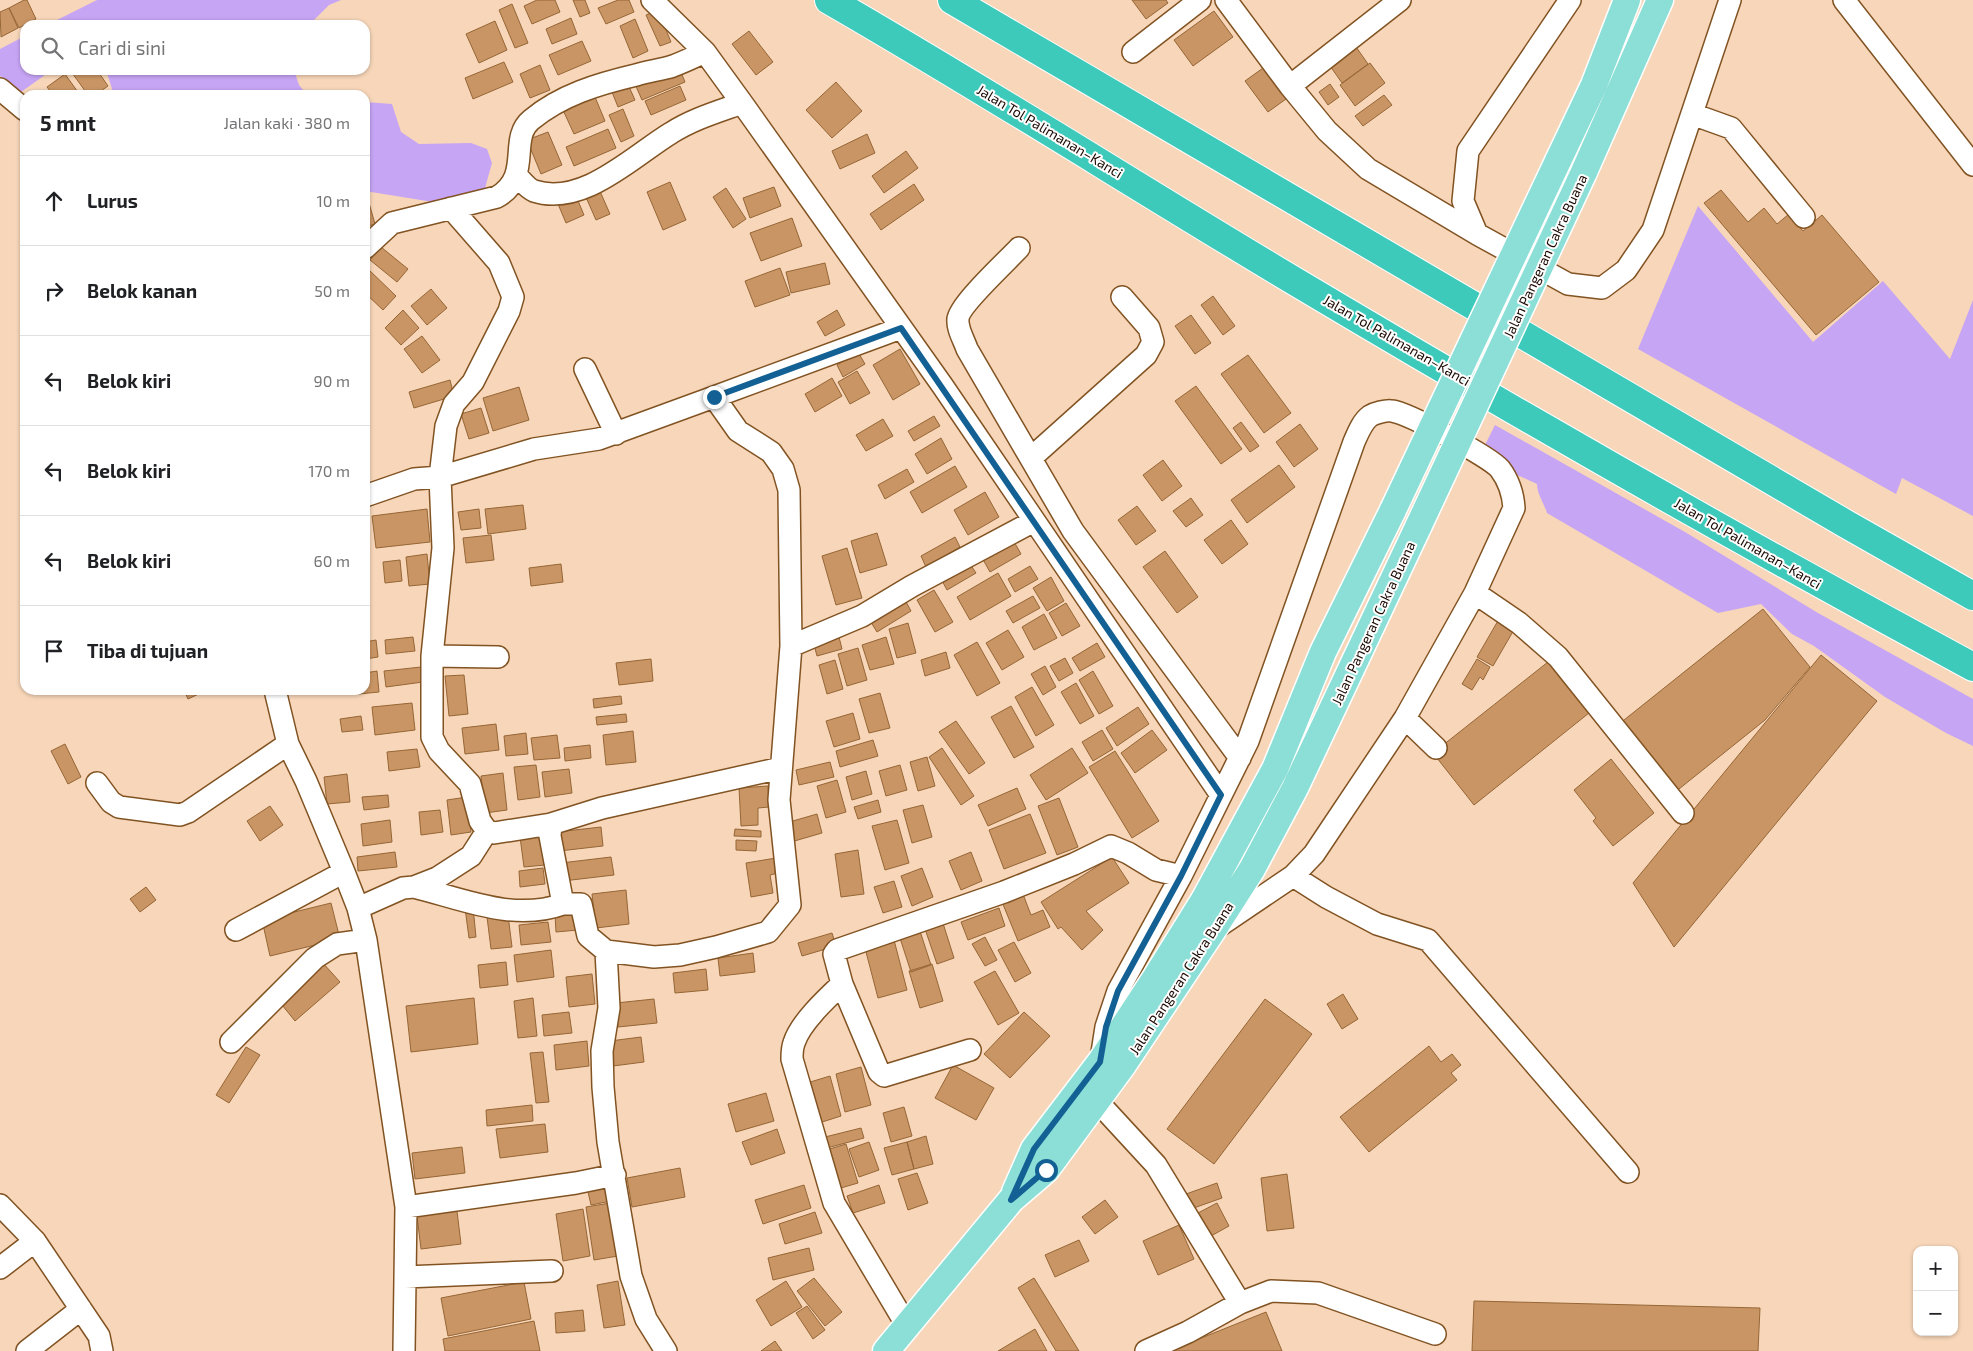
<!DOCTYPE html>
<html lang="id">
<head>
<meta charset="utf-8">
<style>
	body { margin:0; font-family:"Exo 2",sans-serif; background:#f2f2f2; color:#202124 }
	.controls { position:absolute; right:15px; bottom:15px; display:grid; overflow:hidden; border-radius:10px; box-shadow:0 1px 4px #0004 }
	.controls button { width:45px; height:45px; display:grid; place-items:center; padding:0; border:0; border-bottom:1px solid #e0e0e0; background:#fff; color:#202124; font:25px sans-serif }
	.stop { position:absolute; width:15px; height:15px; margin:-11px; border:4px solid #136194; border-radius:50%; background:#fff }
	.stop.end { background:#136194; border-color:#fff; box-shadow:0 1px 5px #0008 }
	.list { margin:0; padding:0; list-style:none }
	h2 { display:flex; justify-content:space-between; align-items:center; height:65px; margin:0; padding:0 20px; font-size:21px }
	h2 small { font-size:16px; font-weight:400; color:#757577 }
	.list li { display:grid; grid-template-columns:32px 1fr auto; gap:15px; align-items:center; box-sizing:border-box; height:90px; padding:0 20px; border-top:1px solid #e0e0e0 }
	.list b { display:block; font-size:19px; white-space:nowrap }
	.list em { font-size:16px; font-style:normal; color:#757577 }
	.icon { flex:none; width:28px; height:28px; fill:none; stroke:currentColor; stroke-width:2; stroke-linecap:round; stroke-linejoin:round }
	.map { position:relative; flex:none; width:1973px; height:1351px; overflow:hidden }
	.search { position:absolute; background:#fff; box-shadow:0 1px 4px #0004; left:20px; top:20px; width:350px; height:55px; display:flex; align-items:center; gap:12px; box-sizing:border-box; padding:0 18px; border-radius:15px; color:#757577; font-size:19px }
	.panel { position:absolute; background:#fff; box-shadow:0 1px 4px #0004; left:20px; top:90px; width:350px; height:605px; border-radius:15px }
	.map>svg:first-child { display:block }
	.green { fill:#c7a5f5 }
	.building { fill:#c99565; stroke:#966636 }
	.lines { fill:none; stroke-linecap:round; stroke-linejoin:round }
	.minor-casing { stroke:#825322; stroke-width:24 }
	.major-casing { stroke:#fff; stroke-width:29 }
	.highway-casing { stroke:#fff; stroke-width:30 }
	.minor { stroke:#fff; stroke-width:21 }
	.major { stroke:#8bdfd6; stroke-width:26 }
	.highway { stroke:#3dcaba; stroke-width:28 }
	.major-bridge-casing { stroke:#fff; stroke-width:29; stroke-linecap:butt }
	.major-bridge { stroke:#8bdfd6; stroke-width:26 }
	.route { stroke:#136194; stroke-width:6 }
	.labels { text-anchor:middle; dominant-baseline:central; stroke-width:4; stroke-linejoin:round; paint-order:stroke }
	.street-label { font-size:14px; fill:#1a0800; stroke:#fefefe }
</style>
</head>
<body>
<div class="map">
<svg width="1973" height="1351" viewBox="0 0 1973 1351">
	<rect width="100%" height="100%" fill="#f7d6b9"/>
	<path class="green" d="M97 0H341L329 5 309 25H86L85 23 74 25H47Z
		M25 36V70H52L21 92 0 76V49Z
		M106 70H294L299 85 307 95H114Z
		M365 102 392 104 401 132 419 144 471 143 487 149 492 163 485 188 467 197 433 202 365 191Z
		M1698 206 1813 342 1883 281 1950 359 1973 300V516L1902 478 1896 494 1638 349Z
		M1495 425 1685 532 1818 613 1973 699V746L1946 733 1885 697 1814 646 1792 634 1761 604 1718 613 1547 513C1544 503 1537 494 1537 484L1515 474 1483 449Z"/>
	<path class="building" d="M24 0H27L36 19 19 28 9 8Z
		M537 0H555L560 12 532 24 524 6Z
		M573 0H585L590 13 580 17Z
		M618 0H629L634 12 606 24 598 8Z
		M1132 0H1166L1168 3 1146 19Z
		M512 4 528 43 515 48 499 10Z
		M9 8 18 28 1 37 0 12Z
		M658 10 671 42 660 46 646 15Z
		M1214 11 1233 37 1193 66 1174 40Z
		M571 18 577 34 552 44 546 29Z
		M635 19 648 51 633 58 620 26Z
		M495 21 507 50 479 63 466 34Z
		M749 31 773 62 756 75 732 44Z
		M582 41 591 61 558 75 549 55Z
		M1354 44 1368 64 1342 83 1328 63Z
		M504 62 513 82 473 99 465 78Z
		M1370 63 1385 83 1355 106 1340 85Z
		M540 65 550 90 530 98 520 74Z
		M678 65 685 82 642 100 635 84Z
		M1263 68 1286 99 1268 112 1245 81Z
		M70 70H97L108 86 95 95H88Z
		M65 74 80 95H53L47 87Z
		M626 80 635 100 618 107 610 87Z
		M836 82 862 111 832 138 806 110Z
		M1330 84 1339 97 1328 105 1319 92Z
		M680 86 686 100 651 115 645 101Z
		M1384 95 1392 105 1363 126 1355 116Z
		M595 97 605 121 574 134 563 110Z
		M623 109 634 136 621 142 609 115Z
		M608 129 616 148 574 166 566 147Z
		M548 132 562 165 541 174 527 140Z
		M867 134 875 153 840 169 832 151Z
		M906 151 918 168 884 193 872 176Z
		M670 182 686 220 663 230 647 192Z
		M914 184 924 200 881 230 870 214Z
		M774 187 781 206 750 218 743 198Z
		M726 188 746 219 733 228 713 197Z
		M599 189 610 214 596 220 585 195Z
		M1721 190 1748 222 1764 208 1777 224 1789 214 1803 231 1822 215 1879 282 1816 335 1704 203Z
		M367 196 375 224 365 227V197Z
		M576 196 584 215 566 223 558 204Z
		M792 218 802 246 761 261 750 233Z
		M381 247 408 269 397 282 370 260Z
		M825 263 830 284 791 293 786 272Z
		M367 268 396 296 383 310 365 293V271Z
		M780 268 790 295 755 307 745 281Z
		M431 289 447 308 427 325 411 306Z
		M1213 296 1235 326 1223 335 1201 305Z
		M403 310 419 328 401 345 385 328Z
		M837 310 845 325 825 336 817 322Z
		M1191 315 1211 343 1195 354 1175 326Z
		M422 336 440 360 422 373 404 349Z
		M900 349 920 384 893 400 873 365Z
		M858 352 865 364 843 377 837 365Z
		M1248 355 1291 413 1264 433 1221 374Z
		M857 371 870 393 850 404 838 382Z
		M832 378 842 396 815 412 805 394Z
		M450 380 454 396 414 408 409 392Z
		M1196 386 1242 449 1221 464 1175 401Z
		M519 387 529 420 493 431 483 398Z
		M481 408 489 433 469 439 461 414Z
		M934 416 940 426 914 441 908 431Z
		M883 419 893 436 866 451 856 435Z
		M1241 422 1259 446 1250 452 1233 428Z
		M1300 424 1318 449 1294 467 1276 442Z
		M941 438 952 459 927 474 915 454Z
		M1163 460 1182 486 1162 501 1143 475Z
		M1279 465 1295 487 1247 523 1231 500Z
		M955 466 967 487 922 513 910 492Z
		M907 469 914 482 885 499 878 485Z
		M985 492 999 517 968 535 954 510Z
		M1191 498 1203 515 1186 527 1173 511Z
		M523 505 526 529 488 534 485 509Z
		M1137 506 1156 531 1136 545 1118 520Z
		M427 509 430 542 376 548 372 516Z
		M479 509 481 528 461 530 458 512Z
		M1231 520 1248 544 1222 564 1204 540Z
		M877 533 887 565 860 573 851 541Z
		M491 535 494 560 466 563 463 538Z
		M955 537 960 547 926 567 921 556Z
		M1012 538 1021 554 990 572 981 556Z
		M847 548 862 598 836 605 822 556Z
		M1165 551 1198 597 1177 613 1143 567Z
		M427 554 430 584 409 586 406 557Z
		M400 560 402 581 385 583 383 562Z
		M968 561 976 573 947 590 940 577Z
		M561 564 563 582 531 586 529 568Z
		M1030 566 1038 579 1015 592 1008 579Z
		M998 573 1011 596 970 620 957 597Z
		M1051 577 1064 601 1047 611 1033 588Z
		M934 590 953 622 935 632 917 600Z
		M1033 596 1040 608 1013 623 1006 611Z
		M904 598 911 611 877 632 869 619Z
		M1066 603 1080 626 1062 636 1049 613Z
		M1763 609 1810 667 1765 720 1674 793 1619 724Z
		M1044 614 1057 638 1034 650 1022 627Z
		M1499 619 1515 628 1493 666 1477 657Z
		M908 623 916 653 897 658 889 629Z
		M1008 630 1024 657 1002 670 986 643Z
		M838 633 842 649 817 656 813 641Z
		M413 637 415 651 386 654 385 640Z
		M886 637 894 664 870 670 862 645Z
		M376 640 378 657 365 659V642Z
		M977 642 1000 683 977 696 954 655Z
		M1097 643 1105 657 1080 671 1072 658Z
		M858 648 867 680 847 686 838 654Z
		M946 652 950 668 925 676 921 660Z
		M1821 655 1877 701 1674 947 1633 883Z
		M1065 658 1073 673 1059 681 1050 666Z
		M1553 658 1594 709 1474 805 1433 753Z
		M651 659 653 681 619 685 616 663Z
		M1477 659 1490 667 1483 680 1480 677 1472 690 1462 684Z
		M835 660 843 689 827 694 819 665Z
		M1045 666 1056 687 1043 695 1031 674Z
		M421 667 423 682 386 687 384 671Z
		M377 671 379 692 359 694V690H365V673Z
		M1093 671 1113 706 1099 714 1079 680Z
		M464 675 468 714 449 716 445 676Z
		M1076 683 1094 716 1080 724 1061 692Z
		M1032 687 1054 725 1036 736 1015 697Z
		M184 690H207L188 699Z
		M880 693 890 728 869 733 859 699Z
		M621 696 622 704 594 708 593 699Z
		M412 703 415 730 375 735 372 707Z
		M1011 706 1034 747 1014 758 991 717Z
		M1138 707 1149 724 1117 746 1106 728Z
		M853 713 860 739 834 747 826 721Z
		M626 714 627 722 597 725 596 717Z
		M361 716 363 730 342 732 340 719Z
		M956 721 985 763 969 774 939 732Z
		M496 724 499 750 465 754 462 728Z
		M1102 730 1113 749 1093 761 1082 742Z
		M1152 730 1167 750 1135 773 1121 753Z
		M633 731 636 762 606 765 603 735Z
		M526 733 528 754 506 756 504 736Z
		M557 735 560 758 534 760 531 738Z
		M873 740 878 756 840 767 836 751Z
		M65 744 81 777 68 784 51 751Z
		M590 745 591 758 565 761 564 748Z
		M942 748 974 796 961 805 929 757Z
		M1072 748 1088 773 1046 800 1030 775Z
		M417 749 420 767 389 771 387 752Z
		M1115 751 1159 821 1132 838 1089 767Z
		M927 757 935 786 918 791 910 762Z
		M1611 759 1654 813 1613 846 1593 821 1596 818 1574 790Z
		M830 762 834 777 799 785 796 770Z
		M536 765 540 797 518 800 514 767Z
		M900 765 907 790 886 796 879 771Z
		M569 769 572 793 545 797 542 772Z
		M866 771 872 794 852 800 846 777Z
		M503 773 507 810 485 813 481 776Z
		M347 774 350 802 327 804 324 777Z
		M837 780 846 812 826 818 817 786Z
		M768 786 769 807 758 808V825L741 826 739 788Z
		M1017 788 1026 809 988 826 978 805Z
		M388 795 389 807 364 810 362 797Z
		M467 797 471 832 451 835 447 800Z
		M1059 798 1078 847 1057 855 1038 806Z
		M878 800 881 812 858 819 854 807Z
		M923 805 932 837 912 843 903 810Z
		M270 806 283 825 260 841 247 821Z
		M440 810 443 832 421 835 419 812Z
		M817 814 822 833 791 842 786 823Z
		M1030 814 1046 853 1004 869 989 830Z
		M390 820 392 842 363 846 361 824Z
		M897 820 909 863 885 870 872 826Z
		M601 827 603 846 559 851 557 832Z
		M735 829 761 831V837L734 836Z
		M541 834 545 865 524 867 520 837Z
		M736 840 757 841 756 851 736 850Z
		M858 850 864 894 841 897 835 854Z
		M395 852 397 867 358 871 357 857Z
		M971 852 982 881 961 890 949 861Z
		M611 857 614 875 563 881 561 863Z
		M1112 857 1129 883 1086 911 1103 930 1082 950 1061 927 1058 929 1041 902Z
		M776 858 778 873 770 875 773 893 751 897 746 863Z
		M543 868 545 884 520 887 519 871Z
		M922 868 933 897 912 906 901 876Z
		M894 881 902 907 883 913 874 887Z
		M146 887 156 900 140 912 130 899Z
		M1021 889 1031 915 1043 910 1050 927 1018 941 1000 897Z
		M626 890 629 924 596 928 592 894Z
		M331 903 340 939 270 956 262 920Z
		M473 907 476 937 469 938 465 908Z
		M999 908 1005 926 968 940 961 922Z
		M576 913 578 930 556 932 555 915Z
		M508 915 512 947 491 949 487 917Z
		M942 920 954 958 937 964 924 926Z
		M548 922 551 942 521 945 519 925Z
		M919 928 931 965 911 972 899 935Z
		M832 933 836 946 802 956 798 943Z
		M985 937 997 960 985 966 972 944Z
		M894 940 907 990 878 998 865 948Z
		M1014 942 1031 973 1015 982 998 950Z
		M551 950 554 977 517 982 514 955Z
		M753 953 755 972 720 976 718 958Z
		M322 962 340 982 295 1021 278 1000Z
		M506 962 508 985 480 988 478 965Z
		M932 964 943 1001 920 1008 909 971Z
		M706 969 708 990 675 993 673 973Z
		M995 971 1019 1013 998 1025 974 982Z
		M592 974 595 1004 569 1007 566 977Z
		M1343 994 1358 1019 1342 1029 1327 1004Z
		M474 998 478 1044 411 1052 406 1006Z
		M533 998 537 1036 518 1038 514 1001Z
		M654 999 657 1023 618 1027 616 1003Z
		M1265 999 1312 1034 1214 1164 1167 1129Z
		M569 1012 572 1033 544 1036 542 1015Z
		M1024 1012 1050 1036 1010 1078 984 1054Z
		M641 1037 644 1062 613 1066 610 1041Z
		M587 1041 589 1066 556 1070 554 1045Z
		M1429 1046 1441 1062 1452 1054 1461 1065 1451 1073 1457 1080 1369 1152 1340 1117Z
		M246 1047 260 1055 229 1103 216 1095Z
		M543 1052 549 1102 536 1103 530 1053Z
		M953 1065 994 1088 976 1120 935 1098Z
		M861 1067 871 1105 845 1112 836 1074Z
		M830 1076 841 1116 819 1123 807 1083Z
		M766 1093 774 1121 736 1132 728 1104Z
		M532 1105 533 1121 487 1126 486 1110Z
		M904 1107 912 1136 891 1142 883 1113Z
		M545 1124 548 1152 500 1158 496 1129Z
		M861 1128 864 1138 823 1149 821 1138Z
		M777 1129 785 1153 751 1165 742 1142Z
		M926 1136 933 1164 914 1169 907 1142Z
		M869 1142 879 1170 859 1177 849 1149Z
		M907 1142 914 1169 892 1175 884 1148Z
		M846 1144 858 1183 834 1190 823 1151Z
		M462 1147 465 1173 415 1179 412 1153Z
		M680 1168 685 1197 632 1207 627 1178Z
		M917 1173 928 1203 908 1210 898 1179Z
		M1287 1174 1294 1228 1267 1231 1261 1178Z
		M606 1179 611 1201 591 1205 586 1183Z
		M1217 1183 1222 1198 1191 1209 1186 1194Z
		M804 1185 811 1208 763 1224 755 1200Z
		M879 1185 885 1203 853 1213 847 1196Z
		M1105 1200 1118 1217 1095 1234 1082 1217Z
		M610 1203 618 1256 594 1260 586 1207Z
		M1217 1203 1229 1226 1211 1236 1198 1213Z
		M583 1209 590 1256 563 1261 556 1214Z
		M457 1211 461 1244 421 1249 417 1216Z
		M815 1212 822 1233 785 1244 779 1224Z
		M1179 1225 1194 1259 1158 1275 1143 1241Z
		M1079 1240 1089 1261 1055 1277 1045 1255Z
		M809 1248 814 1270 773 1280 768 1258Z
		M814 1278 842 1312 825 1326 797 1291Z
		M1034 1278 1079 1351H1056L1018 1288Z
		M618 1281 625 1325 604 1328 597 1285Z
		M786 1281 802 1307 771 1326 756 1300Z
		M524 1282 531 1319 448 1336 441 1298Z
		M1474 1301 1760 1308 1758 1351H1472Z
		M807 1306 825 1330 813 1339 796 1313Z
		M583 1310 585 1331 556 1333 555 1313Z
		M1266 1312 1282 1351H1169Z
		M534 1321 540 1351H445L443 1339Z
		M1035 1329 1047 1351H998Z
		M775 1341 782 1351H761Z"/>
	<g class="lines">
		<g class="minor-casing">
			<path id="minor" d="M652 0 705 52 742 103 942 385 1221 795
				M1226 0 1290 86 1327 131 1368 169 1477 234
				M1570 0 1468 151 1463 201 1477 234 1568 284 1602 288 1626 270 1653 230 1730 0
				M1844 0 1973 165
				M1133 52 1200 0
				M1290 86 1400 0
				M0 89 25 110
				M1692 114 1731 128 1804 217
				M517 176C522 181 528 189 534 191 583 207 633 156 671 133 693 119 717 112 742 103
				M451 208 499 263 513 297 509 311 473 382 454 404 446 426 440 477 443 548 432 656 498 657
				M365 248 392 223 497 197C533 176 508 139 531 120 561 95 598 84 636 75 648 71 661 70 673 66 684 62 694 57 705 52
				M1019 248C1008 260 959 305 958 319 957 329 964 340 967 349L1073 531 1240 758
				M585 369 616 434
				M714 397 901 328
				M1031 458 1146 355 1153 342 1149 328 1122 297
				M365 496 414 479 440 477 534 449 599 439 714 397 738 431 771 452 783 469 789 490 791 646 779 800 790 905 768 932 716 947 680 955 654 957 606 951
				M1475 593 1519 623 1558 657 1683 813
				M791 646 862 616 912 586 1034 521
				M432 656V737L439 751 470 784 480 821 487 831 494 833 551 824
				M275 690 288 744 306 781 344 872 358 908 366 940 406 1207 404 1351
				M1405 718 1436 748
				M97 783 111 802 119 807 180 815 188 812 288 744
				M1293 876 1326 897 1377 924 1428 940 1628 1172
				M414 887 437 878 471 856 487 831
				M358 908 403 888 414 887C463 899 514 922 563 904
				M236 930 344 872
				M842 984C827 998 800 1023 794 1043 792 1048 792 1054 792 1059L834 1203 907 1326
				M231 1042 315 958 337 944 366 940
				M970 1050 884 1076 879 1072 842 984 834 954 837 950 1004 892 1074 864 1111 846 1128 853 1156 870 1181 876
				M1101 1059 1106 1027 1118 991 1181 876 1248 741 1354 442C1358 433 1362 422 1370 416 1375 413 1386 410 1392 411 1408 413 1490 457 1500 469 1509 481 1513 493 1514 508L1475 593 1405 718 1314 854 1293 876 1219 926
				M1097 1101 1156 1165 1240 1303
				M0 1205 35 1241 99 1336 102 1351
				M406 1207 576 1183 615 1175
				M0 1268 35 1241
				M405 1277 552 1271
				M27 1351 81 1309
				M666 1351 646 1319 631 1276 608 1142 603 1087 602 1051 609 1008 606 951 588 936 581 904H563L550 836 551 824 602 808 781 768
				M1146 1351 1188 1332 1240 1303 1271 1291 1318 1293 1435 1334"/>
		</g>
		<g class="major-casing">
			<path id="major" d="M1558 161 1594 85 1627 0
				M1584 172 1660 0
				M1015 1192 1034 1149 1101 1061 1156 977 1204 900 1275 769 1323 652 1393 510
				M886 1351 1011 1200 1046 1170 1123 1065 1213 930 1252 869 1295 788 1419 525"/>
		</g>
		<g class="highway-casing">
			<path id="highway" d="M829 0C987 91 1140 189 1296 282 1519 415 1745 544 1973 667
				M952 0 1846 524 1973 596"/>
		</g>
		<use href="#minor" class="minor"/>
		<use href="#major" class="major"/>
		<use href="#highway" class="highway"/>
		<g class="major-bridge-casing">
			<path id="major-bridge" d="M1393 510 1558 161
				M1419 525 1584 172"/>
		</g>
		<use href="#major-bridge" class="major-bridge"/>
	</g>
	<g class="lines">
		<path class="route" d="M714 397 901 328 1221 795 1181 876 1118 991 1106 1027 1100 1062 1034 1149 1011 1200 1046 1170"/>
	</g>
	<g class="labels">
		<g class="street-label">
			<text transform="translate(1050 131) rotate(31)">Jalan Tol Palimanan–Kanci</text>
			<text transform="translate(1545 256) rotate(-65)">Jalan Pangeran Cakra Buana</text>
			<text transform="translate(1397 340) rotate(30)">Jalan Tol Palimanan–Kanci</text>
			<text transform="translate(1748 543) rotate(30)">Jalan Tol Palimanan–Kanci</text>
			<text transform="translate(1373 623) rotate(-65)">Jalan Pangeran Cakra Buana</text>
			<text transform="translate(1181 978) rotate(-57)">Jalan Pangeran Cakra Buana</text>
		</g>
	</g>
</svg>
<div class="controls">
<button>+</button>
<button>−</button>
</div>
<div class="stop" style="left:1046px;top:1170px"></div>
<div class="stop end" style="left:714px;top:397px"></div>
<div class="search"><svg class="icon" aria-label="search" viewBox="0 0 24 24"><circle cx="10" cy="10" r="6"/><path d="M15 15l6 6"/></svg>Cari di sini</div>
<section class="panel">
<h2>5 mnt<small>Jalan kaki · 380 m</small></h2>
<ul class="list">
<li><svg class="icon" aria-label="ahead" viewBox="0 0 24 24"><path d="M12 20V5M6 11l6-6 6 6"/></svg><div><b>Lurus</b></div><em>10 m</em></li>
<li><svg class="icon" aria-label="right" viewBox="0 0 24 24"><path d="M7 20v-9h11M14 6l5 5-5 5"/></svg><div><b>Belok kanan</b></div><em>50 m</em></li>
<li><svg class="icon" aria-label="left" viewBox="0 0 24 24"><path d="M17 20v-9H6M10 6l-5 5 5 5"/></svg><div><b>Belok kiri</b></div><em>90 m</em></li>
<li><svg class="icon" aria-label="left" viewBox="0 0 24 24"><path d="M17 20v-9H6M10 6l-5 5 5 5"/></svg><div><b>Belok kiri</b></div><em>170 m</em></li>
<li><svg class="icon" aria-label="left" viewBox="0 0 24 24"><path d="M17 20v-9H6M10 6l-5 5 5 5"/></svg><div><b>Belok kiri</b></div><em>60 m</em></li>
<li><svg class="icon" aria-label="arrive" viewBox="0 0 24 24"><path d="M6 21V4h12l-3 4 3 4H6"/></svg><div><b>Tiba di tujuan</b></div></li>
</ul>
</section>
</div>
</body>
</html>
